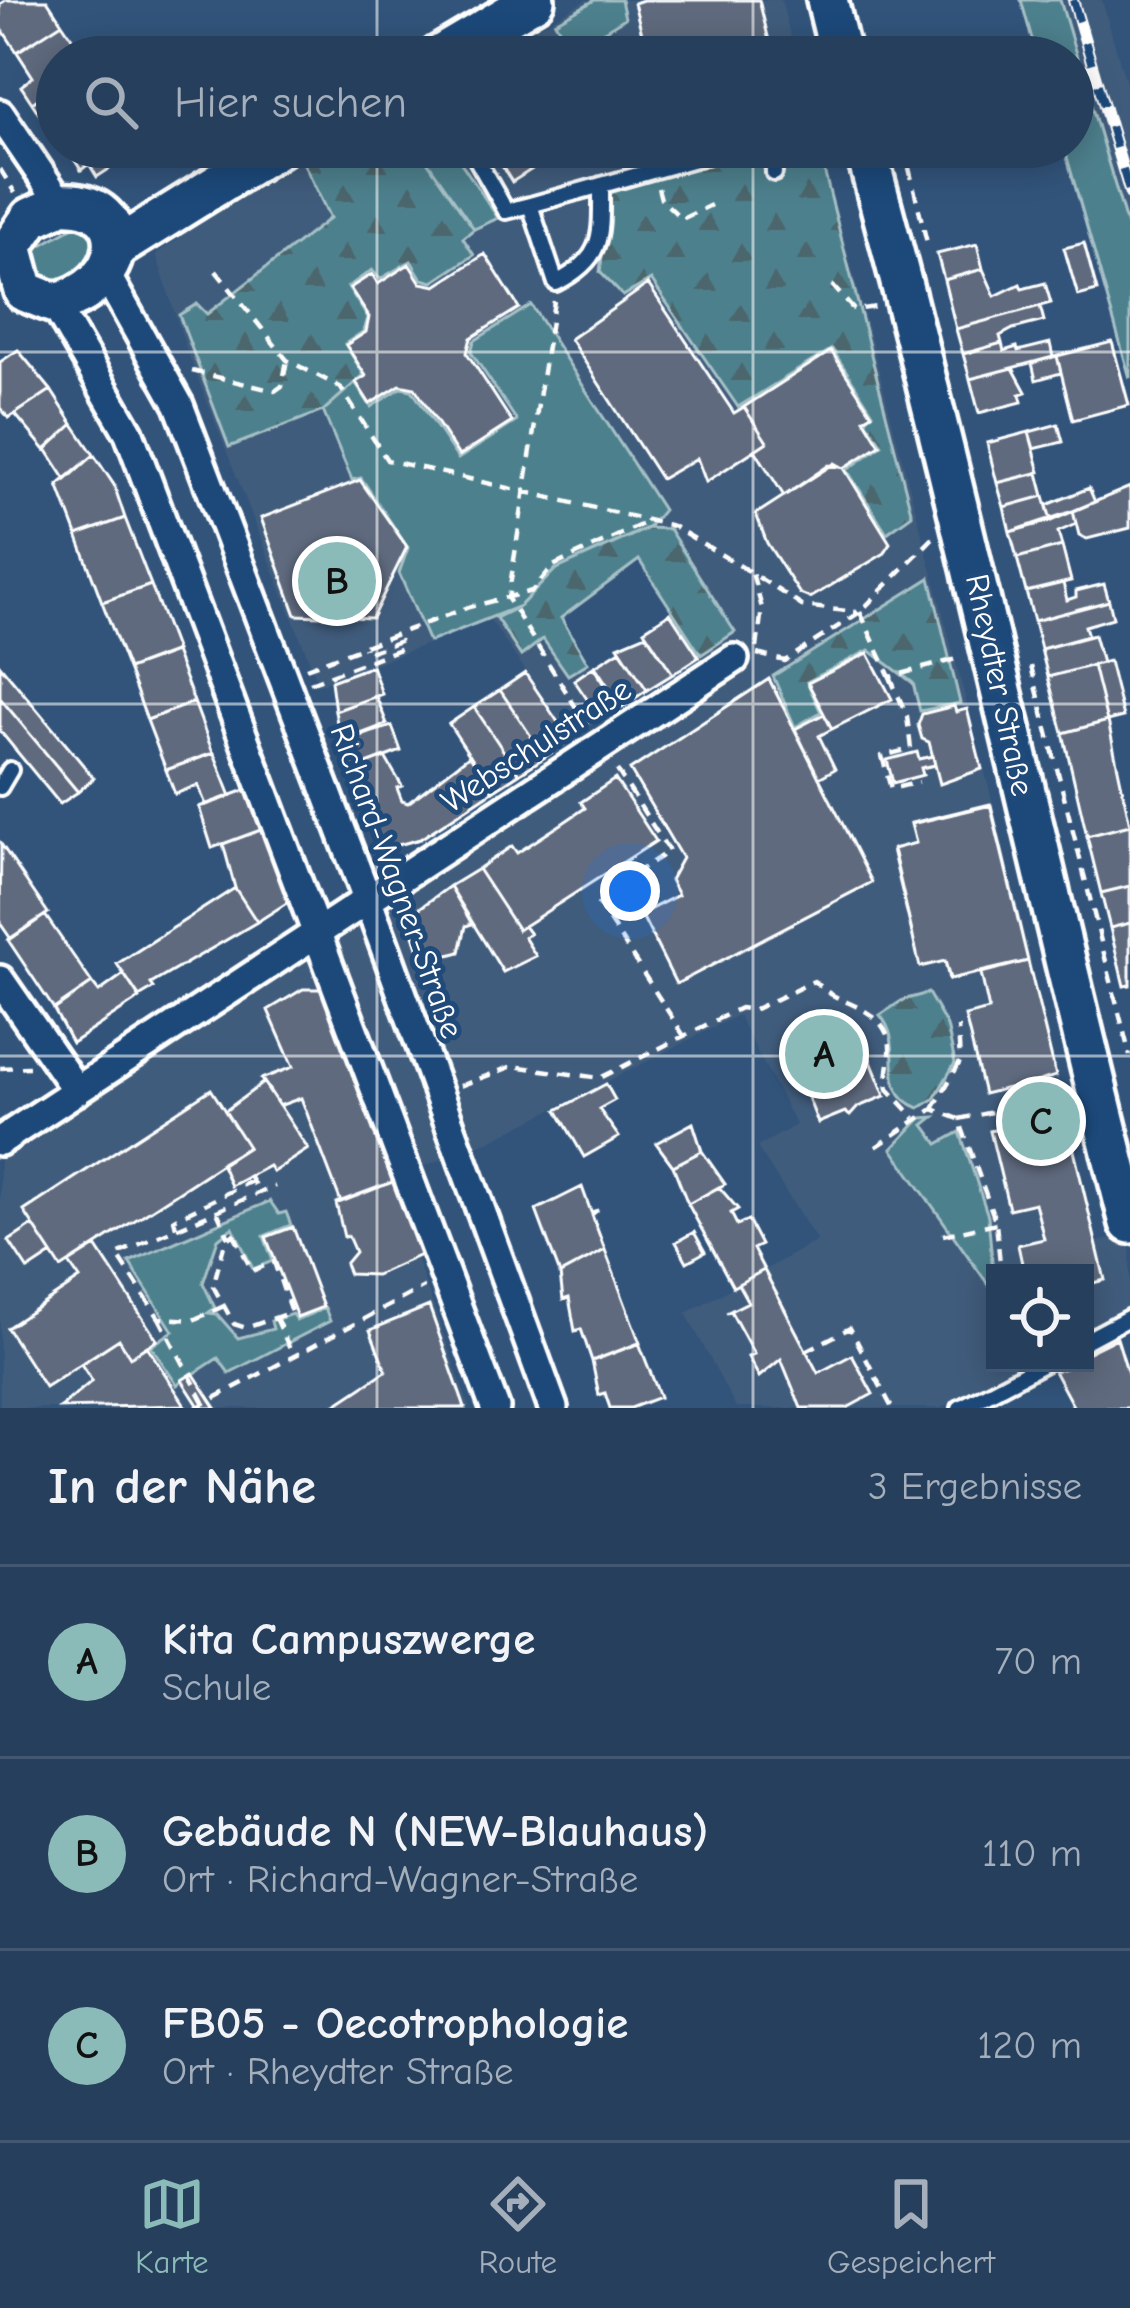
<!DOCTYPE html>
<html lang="de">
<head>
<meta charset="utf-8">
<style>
	body { margin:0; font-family:"Comic Neue",sans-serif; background:#324a65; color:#f1f3f6 }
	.controls { position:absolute; right:36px; bottom:36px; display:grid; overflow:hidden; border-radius:0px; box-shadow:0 6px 30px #0003 }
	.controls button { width:108px; height:108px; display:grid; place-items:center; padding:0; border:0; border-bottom:3px solid #425872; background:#263f5c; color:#f1f3f6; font:60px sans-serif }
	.you { position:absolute; left:630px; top:891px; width:42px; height:42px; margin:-30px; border:9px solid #fff; border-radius:50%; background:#1a73e8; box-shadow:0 0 0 18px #1a73e833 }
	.badge { display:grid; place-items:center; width:78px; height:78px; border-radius:50%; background:#8bbbb9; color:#111; font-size:39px; font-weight:700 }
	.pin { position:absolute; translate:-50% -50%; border:6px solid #fff; box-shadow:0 3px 12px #0006 }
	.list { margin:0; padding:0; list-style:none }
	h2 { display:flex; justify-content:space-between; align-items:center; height:156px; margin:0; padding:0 48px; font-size:51px }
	h2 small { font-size:39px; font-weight:400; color:#a4afbb }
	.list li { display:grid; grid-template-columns:78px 1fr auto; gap:36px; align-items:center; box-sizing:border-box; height:192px; padding:0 48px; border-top:3px solid #425872 }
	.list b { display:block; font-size:45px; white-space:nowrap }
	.list p { margin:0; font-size:39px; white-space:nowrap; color:#a4afbb }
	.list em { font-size:39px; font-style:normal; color:#a4afbb }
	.icon { flex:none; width:66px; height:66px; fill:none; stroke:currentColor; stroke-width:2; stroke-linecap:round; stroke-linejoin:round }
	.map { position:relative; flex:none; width:1130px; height:1408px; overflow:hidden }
	.search { position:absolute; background:#263f5c; box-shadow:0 6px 30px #0003; left:36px; right:36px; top:36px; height:132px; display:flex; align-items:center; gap:30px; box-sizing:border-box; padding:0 42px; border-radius:66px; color:#a4afbb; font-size:45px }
	.sheet { height:732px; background:#263f5c }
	nav { display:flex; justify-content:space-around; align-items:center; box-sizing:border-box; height:168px; border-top:3px solid #425872; background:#263f5c; font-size:33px; color:#a4afbb }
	nav a { display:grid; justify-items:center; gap:6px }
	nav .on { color:#8bbbb9 }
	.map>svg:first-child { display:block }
	.built { fill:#3f5b7c }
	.green { fill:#4d808d; stroke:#a6c0c6; stroke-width:3 }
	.forest { fill:url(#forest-firs); stroke:#a6c0c6; stroke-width:3 }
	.building { fill:#5e6b7e; stroke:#fff; stroke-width:3 }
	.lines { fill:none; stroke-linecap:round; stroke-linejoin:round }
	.lane-casing { stroke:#fff; stroke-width:22 }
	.street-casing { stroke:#fff; stroke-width:36 }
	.secondary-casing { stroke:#fff; stroke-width:48 }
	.path { stroke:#fff; stroke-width:4.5; stroke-dasharray:12 9; stroke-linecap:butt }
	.lane { stroke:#1f4a7a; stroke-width:14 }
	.street { stroke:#1f4a7a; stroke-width:27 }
	.secondary { stroke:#1f4a7a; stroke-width:39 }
	.rail-casing { stroke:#fff; stroke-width:12 }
	.rail { stroke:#1f4a7a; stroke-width:8; stroke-dasharray:22; stroke-linecap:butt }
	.grid { fill:none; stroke:#fff; stroke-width:3; stroke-opacity:0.55 }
	.labels { text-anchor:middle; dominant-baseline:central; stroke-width:10; stroke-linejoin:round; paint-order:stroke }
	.street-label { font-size:33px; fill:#fff; stroke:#1f4a7a }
</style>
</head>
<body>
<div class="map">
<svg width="1130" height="1408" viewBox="0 0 1130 1408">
	<defs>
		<pattern id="forest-firs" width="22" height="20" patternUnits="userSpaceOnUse" patternTransform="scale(3)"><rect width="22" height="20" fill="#4d808d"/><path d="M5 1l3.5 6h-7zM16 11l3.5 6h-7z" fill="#4c666c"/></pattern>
	</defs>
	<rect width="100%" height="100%" fill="#32547b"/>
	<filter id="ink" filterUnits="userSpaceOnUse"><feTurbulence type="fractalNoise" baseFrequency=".00833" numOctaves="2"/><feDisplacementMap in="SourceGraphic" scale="24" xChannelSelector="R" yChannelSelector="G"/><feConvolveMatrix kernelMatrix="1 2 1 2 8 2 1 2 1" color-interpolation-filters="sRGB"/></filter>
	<g filter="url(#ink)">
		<path class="built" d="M586 0H781L796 57H486Z
			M1060 0H1102L1130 97V236Z
			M329 147H820L993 803 1098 1242 1130 1234V1317L1085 1338V1273H995V1363H1034L941 1408H736L686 1313 817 1241 757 1147 796 1125 738 1015 490 1141 388 1180 470 1408H0V1130L707 667 638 562 562 619 618 708 572 738 490 620 319 685 187 351 156 254 233 201Z"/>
		<path class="green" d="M595 0H621L625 18 572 51 555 22Z
			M1021 0H1060L1130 236V378L1064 147H1073V57H1037Z
			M417 147H479L460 161 498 218 474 229Z
			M77 225 90 230 98 243 91 263 64 280 42 277 36 248Z
			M531 305 663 510 649 527 555 570 520 606 429 642 399 573 408 548 361 478 352 480 323 411 355 382 371 407 401 388 412 390 458 459 517 421 471 352 474 341Z
			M934 1117 924 1125 938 1144 960 1132 988 1216 995 1294 892 1149 921 1118Z
			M270 1201 279 1214 286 1212 291 1225 264 1236 273 1261 253 1269 233 1227 218 1239 203 1283 215 1308 208 1313 217 1314 238 1338 273 1329 271 1321 292 1314 296 1320 325 1308 330 1321 229 1373 218 1358 177 1385 151 1346 173 1331 129 1262Z"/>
		<path class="forest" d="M334 147H417L474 229 463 238 474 255 433 282 422 279 411 261 380 279 372 270 348 287 368 318 364 331 345 344 364 375 323 411 229 447 179 315 197 304 207 314 330 218 304 164Z
			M757 147H818L912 515 887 533 847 470 882 445 865 420 873 413 832 349 738 407 651 280 623 296 600 272 610 193Z
			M649 528 669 529 735 632 701 655 639 560 561 618 588 663 568 675 543 639 521 656 496 618 520 606 555 570Z
			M930 578 960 703 920 711 913 683 869 650 807 682 821 712 795 727 773 676Z
			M928 993 947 1026 955 1063 934 1099 919 1108C874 1091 908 1047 880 1015L903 1000Z"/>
		<path class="building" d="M6 0H47L62 23 17 52 0 26V4Z
			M643 0H759L773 57H648L634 3Z
			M62 23 85 57H57V86L32 103 21 86 33 77 17 52Z
			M57 86V126L50 130 32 103Z
			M86 147H143L97 177 89 164 81 170 72 156Z
			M490 147H567L512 182Z
			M1084 243 1097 291 1078 296 1064 248Z
			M977 244 983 269 944 280 937 254Z
			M485 254 519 308 471 338 467 353 512 422 459 456 415 388 400 385 370 404 356 382 366 376 346 345 366 332 369 317 350 288 372 274 378 284 409 264 421 283 436 286Z
			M983 269 995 296 1020 284 1022 289 1045 283 1051 303 956 329 944 280Z
			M648 284 734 413 744 407 767 442 706 482 697 458 661 479 570 339Z
			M1040 306 1044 321 1013 329 1000 336 1002 343 963 354 956 329Z
			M1112 342 1129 405 1073 420 1057 356Z
			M1002 343 1004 351 1017 347 1018 351 1050 343 1053 357 970 379 963 354Z
			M18 350 51 390 9 418 0 408V362Z
			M831 351 872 414 864 419 880 445 844 468 829 465 784 496 755 450 767 442 744 407Z
			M1057 356 1061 373 1036 380 1032 363Z
			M1013 368 1026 392 1020 394 1022 402 979 413 970 379Z
			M51 390 73 424 45 450 15 414Z
			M73 424 94 455 66 480 46 449Z
			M1058 424 1063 442 1034 449 1029 432Z
			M1029 432 1040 472 997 483 987 443Z
			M94 455 114 485 125 518 77 535 58 485Z
			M835 463 844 468 890 543 885 553 810 598 800 594 767 543 756 514Z
			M1038 473 1044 496 1004 507 997 483Z
			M360 480 407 547 372 618 296 615 261 518Z
			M1130 487V528L1087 539 1079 535 1073 511Z
			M1089 488 1095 502 1051 521 1047 505Z
			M1044 496 1051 521 1010 532 1004 507Z
			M1073 511 1076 524 1058 532 1062 546 1017 558 1010 532Z
			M125 518 151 585 102 602 77 535Z
			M1062 546 1071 581 1026 592 1017 558Z
			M1063 583 1067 600 1076 597V591L1104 584 1109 601 1034 621 1026 592Z
			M151 585 176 651 128 669 102 602Z
			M1109 601 1113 618 1085 626 1088 636 1041 649 1034 621Z
			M670 613 699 657 673 674 644 630Z
			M646 634 673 674 647 690 618 646Z
			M1094 635 1102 663 1048 677 1041 649Z
			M620 650 647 690 622 707 595 666Z
			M175 652 194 702 147 720 128 669Z
			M868 653 892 699 832 729 808 683Z
			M1109 661 1123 717 1107 721 1093 665Z
			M0 665 94 778 78 792 0 698Z
			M1093 665 1107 721 1063 733 1048 677Z
			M372 666 382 694 335 711 331 681Z
			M593 667 617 702 598 715 574 680Z
			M525 673 570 740 545 757 500 690Z
			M769 679 872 882 676 984 641 914 678 895 670 880 682 858 630 770Z
			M500 690 545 757 519 774 474 707Z
			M376 696 387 724 340 742 335 711Z
			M0 698 78 792 60 804 0 731Z
			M194 702 213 753 166 770 147 720Z
			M954 706 956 712 967 709 982 769 940 784 929 742 922 739 918 725 922 714Z
			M474 707 519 774 493 791 449 724Z
			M824 714 832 729 819 736 835 769 819 778 795 729Z
			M1108 721 1130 825 1087 836 1063 733Z
			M392 726 401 751 351 770 340 742Z
			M917 752 919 759 933 756 935 765 921 768 923 775 893 783 887 760Z
			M214 753 231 796 206 805 198 785 175 794 166 770Z
			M470 755 493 791 420 839 380 850 351 770 385 757 402 786 397 788 402 801 408 803Z
			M615 779 656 841 518 930 478 869 512 846 517 853 563 823 585 808 581 802Z
			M251 788 266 828 212 848 199 807Z
			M990 804 1028 961 950 979 945 961 920 967 893 849 916 843 911 823Z
			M991 805 1028 961 949 980 945 961 920 967 892 849 916 843 911 824Z
			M1130 825V886L1101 893 1087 836Z
			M266 828 293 899 257 922 235 888 223 844Z
			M1 844 48 913 11 939 0 923Z
			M478 869 518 930 524 926 530 934 524 937 536 956 503 972 450 886Z
			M450 886 472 924 466 926 460 952 423 962 410 923 413 913Z
			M1130 886V923L1110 928 1101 893Z
			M235 888 257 922 151 984 154 988 139 997 117 964Z
			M45 915 92 983 54 1009 8 940Z
			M1130 923V985L1124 986 1110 928Z
			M1028 961 1056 1076 1036 1082 1044 1118 1065 1113 1105 1280 1085 1285V1273H1024L1018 1245 1044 1239 1035 1203 1009 1209 990 1131 1017 1125 1008 1088 984 1094 965 1016 989 1010 981 973Z
			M124 974 140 998 72 1043 54 1010 92 983 99 992Z
			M303 989H326L393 1166 395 1181 341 1202 301 1098 279 1106 261 1079 293 1067 268 1010Z
			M860 1034 885 1096 858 1107 850 1116 845 1112 818 1123 794 1061Z
			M264 1082 308 1149 273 1172 269 1166 231 1186 221 1163 248 1147 225 1111Z
			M606 1084 615 1100 599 1109 619 1137 584 1157 557 1110Z
			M211 1089 248 1147 61 1268 24 1211Z
			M693 1123 702 1151 673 1166 656 1143Z
			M702 1151 725 1184 688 1204 673 1166Z
			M398 1180 425 1253 376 1275 349 1274 345 1264 355 1252 348 1236 344 1237 336 1203Z
			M582 1187 591 1212 598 1210 592 1215 605 1250 560 1274 536 1210Z
			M719 1187 738 1209 731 1213 737 1225 748 1220 761 1245 753 1249 764 1270 733 1287 688 1204Z
			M33 1225 52 1254 28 1270 9 1241Z
			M293 1227 323 1307 297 1317 266 1237Z
			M694 1232 705 1252 687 1262 676 1242Z
			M96 1246 157 1340 130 1357 119 1339 45 1387 7 1328 80 1279 69 1263Z
			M605 1250 640 1343 592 1361 581 1329 575 1331 569 1298 563 1300 560 1274Z
			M764 1270 818 1373 852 1355 873 1394 847 1408H801L781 1359 759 1377 748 1357 754 1354 731 1312 726 1313 748 1302 738 1284Z
			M429 1306 465 1408H330L386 1371 370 1330Z
			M1117 1338 1130 1380V1408H1074L1054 1371 1085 1363V1354Z
			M119 1339 130 1357 147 1346 185 1405 59 1408 92 1381 81 1364Z
			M639 1343 660 1397 631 1408H610L605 1393 599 1395 592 1361Z
			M193 1373 216 1408H200L182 1380Z"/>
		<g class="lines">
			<g class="lane-casing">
				<path id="lane" d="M773 147 774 173
					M476 158 506 211 530 205
					M601 185C601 236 605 258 556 283L530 205 720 152 738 147
					M0 787 10 770
					M1085 1341 1130 1317
					M960 1408 1045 1363"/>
			</g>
			<g class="street-casing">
				<path id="street" d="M0 114 61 204
					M107 276 179 405 367 898 553 1408
					M54 303 129 433 495 1408
					M0 980 77 1091
					M0 1141 734 659"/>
			</g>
			<g class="secondary-casing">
				<path id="secondary" d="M827 0 841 57
					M438 57 534 0
					M865 147C963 504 1038 865 1130 1223
					M61 204C139 200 127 290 54 303L24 291 12 246 31 218Z
					M116 248 278 147"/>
			</g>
			<path class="path" d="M904 147 928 247
				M0 169 15 193
				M658 188 661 199 682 219 711 205
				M216 271 287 360 340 387 387 460 673 526 752 573
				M832 285 854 310 877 307
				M554 301 508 599 587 725
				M192 371 275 391 282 386 287 360
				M860 612 890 677 960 658
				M757 648 762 608 752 573 802 606 857 612
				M757 654 785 661 860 612 933 538
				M1031 666 1130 1056
				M306 668 469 607 532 591 553 566 649 521
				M890 677 907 716 911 749 882 756 891 789 919 782
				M310 683 402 648 400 641 366 653 364 647
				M617 770 669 851 595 899 684 1036
				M0 1068 29 1067
				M460 1086 513 1066 600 1078 740 1008 753 1010 814 981C836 1006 878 1003 889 1040 893 1055 885 1073 888 1089L915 1118
				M933 1109 960 1062 958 1027
				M959 1119 1006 1109
				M876 1147 933 1109 959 1119 996 1223 1001 1273
				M248 1175 260 1193
				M217 1211 229 1238
				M176 1227 174 1219 252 1181
				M234 1234 252 1271 274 1262 291 1312 246 1328 234 1324 213 1286 225 1242Z
				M943 1235 996 1223
				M224 1306 193 1320 159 1318 117 1254 275 1186
				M159 1318 204 1402
				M276 1318 293 1356
				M806 1351 850 1328 892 1408
				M196 1408 424 1287"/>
			<use href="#lane" class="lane"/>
			<use href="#street" class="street"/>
			<use href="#secondary" class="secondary"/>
			<g class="rail-casing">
				<path id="rail" d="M1073 0 1130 194"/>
			</g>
			<use href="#rail" class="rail"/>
		</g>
	</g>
	<path class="grid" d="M377 0V57M753 0V57M377 147V1408M753 147V1408M0 352H1130M0 704H1130M0 1056H1130"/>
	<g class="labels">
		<g class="street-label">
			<text transform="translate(1000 685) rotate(78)">Rheydter Straße</text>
			<text transform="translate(536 745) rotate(-33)">Webschulstraße</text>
			<text transform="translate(397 881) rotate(70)">Richard-Wagner-Straße</text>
		</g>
	</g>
</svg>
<div class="controls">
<button><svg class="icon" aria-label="locate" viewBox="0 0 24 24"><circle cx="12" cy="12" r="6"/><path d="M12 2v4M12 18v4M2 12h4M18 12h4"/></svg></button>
</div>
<div class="you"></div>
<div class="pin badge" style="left:824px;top:1054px">A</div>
<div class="pin badge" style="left:337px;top:581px">B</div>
<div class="pin badge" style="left:1041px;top:1121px">C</div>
<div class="search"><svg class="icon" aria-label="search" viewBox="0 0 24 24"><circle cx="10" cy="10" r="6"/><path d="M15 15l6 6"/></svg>Hier suchen</div>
</div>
<section class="sheet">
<h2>In der Nähe<small>3 Ergebnisse</small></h2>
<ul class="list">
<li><span class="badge">A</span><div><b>Kita Campuszwerge</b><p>Schule</p></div><em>70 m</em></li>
<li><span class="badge">B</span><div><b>Gebäude N (NEW-Blauhaus)</b><p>Ort · Richard-Wagner-Straße</p></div><em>110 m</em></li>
<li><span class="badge">C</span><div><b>FB05 - Oecotrophologie</b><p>Ort · Rheydter Straße</p></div><em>120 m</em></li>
</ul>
</section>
<nav>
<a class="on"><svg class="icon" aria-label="map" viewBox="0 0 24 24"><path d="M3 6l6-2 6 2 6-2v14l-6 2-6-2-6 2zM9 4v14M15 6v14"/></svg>Karte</a>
<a><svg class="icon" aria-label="directions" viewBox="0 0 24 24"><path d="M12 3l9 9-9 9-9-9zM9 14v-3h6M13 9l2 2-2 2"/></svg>Route</a>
<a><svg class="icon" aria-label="saved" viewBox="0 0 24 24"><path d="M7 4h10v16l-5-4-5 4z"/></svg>Gespeichert</a>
</nav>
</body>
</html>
